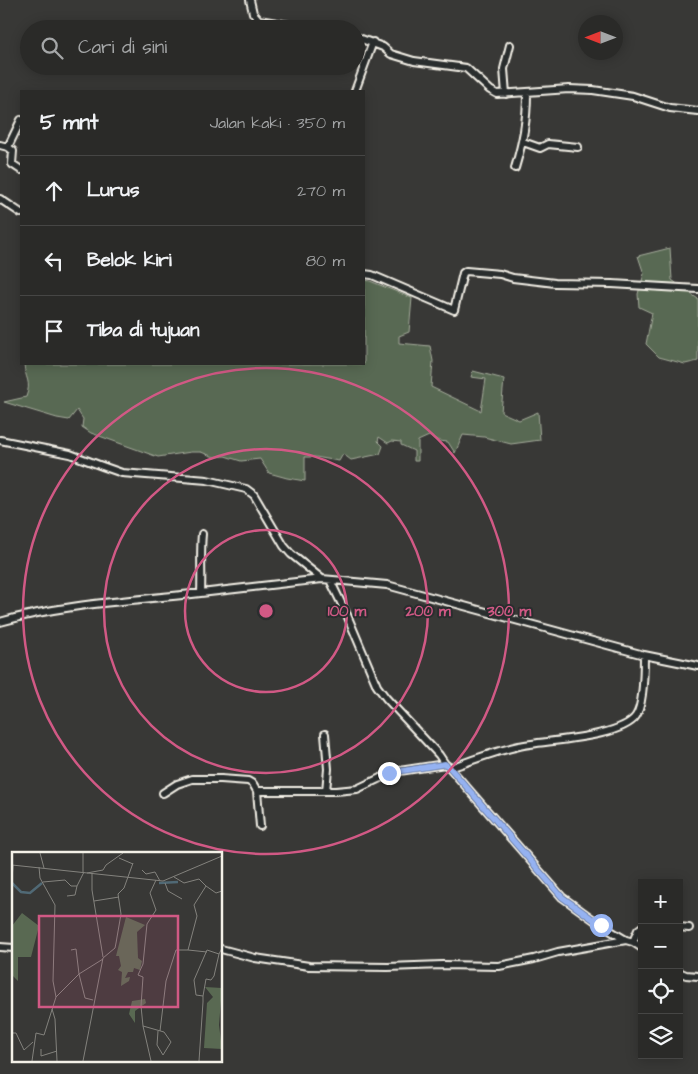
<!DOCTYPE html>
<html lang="id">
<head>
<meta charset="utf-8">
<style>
	body { margin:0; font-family:"Architects Daughter",sans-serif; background:#363634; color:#f1f3f6 }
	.controls { position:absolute; right:15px; bottom:15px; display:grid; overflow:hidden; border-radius:0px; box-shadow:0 2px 12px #0003 }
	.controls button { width:45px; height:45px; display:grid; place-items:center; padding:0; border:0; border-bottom:1px solid #464645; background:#2a2a28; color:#f1f3f6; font:25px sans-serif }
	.compass { position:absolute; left:578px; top:15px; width:45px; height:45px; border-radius:50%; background:#2a2a28; box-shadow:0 2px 12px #0003; rotate:270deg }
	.stop { position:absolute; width:15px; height:15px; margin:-11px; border:4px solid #95b2f1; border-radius:50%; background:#fff }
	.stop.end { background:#95b2f1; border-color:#fff; box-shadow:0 1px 5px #0008 }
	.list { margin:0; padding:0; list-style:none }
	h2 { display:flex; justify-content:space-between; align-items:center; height:65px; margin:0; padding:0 20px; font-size:21px }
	h2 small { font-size:16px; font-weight:400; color:#a5a7a8 }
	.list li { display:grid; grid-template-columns:32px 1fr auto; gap:15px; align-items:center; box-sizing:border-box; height:70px; padding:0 20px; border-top:1px solid #464645 }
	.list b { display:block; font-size:19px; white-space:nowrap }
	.list em { font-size:16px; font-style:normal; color:#a5a7a8 }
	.icon { flex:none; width:28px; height:28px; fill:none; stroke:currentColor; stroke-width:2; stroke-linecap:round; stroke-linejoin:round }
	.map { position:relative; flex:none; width:698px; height:1074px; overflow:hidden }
	.search { position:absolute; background:#2a2a28; box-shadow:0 2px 12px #0003; left:20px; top:20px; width:345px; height:55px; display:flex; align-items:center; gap:12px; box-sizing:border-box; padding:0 18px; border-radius:28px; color:#a5a7a8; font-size:19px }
	.panel { position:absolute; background:#2a2a28; box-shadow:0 2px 12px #0003; left:20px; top:90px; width:345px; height:275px; border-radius:0px }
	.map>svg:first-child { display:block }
	.green { fill:#596952; stroke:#a6ad9d }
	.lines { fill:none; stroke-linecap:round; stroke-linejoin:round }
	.minor-casing { stroke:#f4f1e8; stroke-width:10 }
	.minor { stroke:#2a2d2e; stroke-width:6 }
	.route { stroke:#95b2f1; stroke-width:6 }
	.ring { fill:none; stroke:#d15985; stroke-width:2.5 }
	.inset-river { fill:none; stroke:#506975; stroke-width:2.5 }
	.inset-road { fill:none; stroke:#83827d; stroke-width:1 }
	.view { fill:#d15985; fill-opacity:0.15; stroke:#d15985; stroke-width:2.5 }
	.inset-edge { fill:none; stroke:#f4f1e8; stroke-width:2.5 }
	.centre { fill:#d15985; stroke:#2a2d2e; stroke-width:2.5 }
	.ring-label { font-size:15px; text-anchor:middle; font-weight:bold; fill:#d15985; stroke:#2a2d2e; stroke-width:4; stroke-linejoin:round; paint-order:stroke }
</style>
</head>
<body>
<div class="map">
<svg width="698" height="1074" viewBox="0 0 698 1074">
	<rect width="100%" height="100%" fill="#383836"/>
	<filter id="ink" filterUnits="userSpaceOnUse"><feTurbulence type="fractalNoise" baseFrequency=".02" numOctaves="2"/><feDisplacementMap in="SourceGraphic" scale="10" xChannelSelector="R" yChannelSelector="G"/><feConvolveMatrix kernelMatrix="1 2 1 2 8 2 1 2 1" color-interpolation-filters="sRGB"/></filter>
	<g filter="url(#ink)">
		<path class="green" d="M670 248 672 280 698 299V361L685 364 659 357 646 344 652 313 639 307 638 294 644 274 638 256Z
			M364 280 370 281 412 298 409 332 399 336V343L430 346 433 361 431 387 481 411 486 379 471 377 473 371 504 379 501 412 519 420 538 412 540 440 511 444 484 437 463 435 455 453 448 442 439 441 429 436 418 441V461H414V451L401 445V442L392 441 388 443 379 437 378 441 383 446 380 454 351 460 343 454 339 461 315 457H305V481L287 478 269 473 260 459 241 461 225 456 214 457 201 452H191L158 457 91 433 82 427 83 419 77 410 69 420 57 418 4 402 26 397C32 381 25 379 24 364H364Z"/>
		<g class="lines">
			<g class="minor-casing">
				<path id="minor" d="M250 0 253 13 259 20 313 29
					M356 37 383 47 391 54 414 61 466 68 490 90 497 94 569 89 593 90 633 96 670 108 698 111
					M355 91 373 42
					M506 94 504 69 510 45
					M523 142 540 148 548 144 578 147
					M0 145 8 147 21 120
					M8 147 13 151 12 164 21 170
					M515 168C523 141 527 121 527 93
					M0 199 21 213
					M364 274 372 275 454 310 463 273 466 271 500 274 513 278 555 283 612 284 698 289
					M0 440 70 454 102 466 122 473 207 480 246 489 254 495 284 546 291 554 322 579 387 585 644 655 698 666
					M330 580 347 615 377 686 386 698 439 755 445 764 450 768C473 760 496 751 519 746 546 740 621 738 636 716 644 704 644 670 644 655
					M201 593C202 573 200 554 202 534
					M0 622C63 604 127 601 192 594 235 589 279 584 322 579
					M325 734 328 769 326 791
					M450 768 562 897 601 925 626 940
					M163 793 177 784 192 779H221L248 781 253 784 257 791
					M260 826 257 791H336L357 789 393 772 445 764
					M679 927 689 928
					M633 942 638 930 642 927
					M0 947 14 948
					M221 949 255 958 309 966 388 967 442 965 499 966 534 959 558 952 626 940 633 942 642 948
					M679 972 686 975 698 976"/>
			</g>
			<use href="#minor" class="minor"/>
		</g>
	</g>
	<g class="lines" filter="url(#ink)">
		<path class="route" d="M389 773 445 764 450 768 562 897 601 925"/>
	</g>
	<g class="ring">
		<circle cx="266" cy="611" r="81"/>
		<circle cx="266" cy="611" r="162"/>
		<circle cx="266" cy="611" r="243"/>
	</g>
	<g transform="translate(12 852)">
		<rect width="210" height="210" fill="#383836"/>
		<path d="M10 61 27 74 19 105H6V129L0 123V74ZM114 65 133 73 125 80 126 106 130 109 128 118 122 116 121 120H116L113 126 118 125 117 129 109 134 110 120 106 118 109 114 107 104H104ZM193 135 210 136 207 173 210 197 192 196 195 151 201 145ZM133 147 134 151 123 159V171L117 162 120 149Z" fill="#596952"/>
		<path class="inset-river" d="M0 31 9 40 18 41 30 31M147 31 166 30"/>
		<path class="inset-road" d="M28 1 32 16M107 6 121 12M0 13 151 29 210 4M130 18 134 22 143 20 148 29M71 20V1M75 21 91 18 94 13 111 1M80 21V38L91 105M144 28 138 41 144 58 135 72 131 112 126 123 131 125 129 154 131 174 152 180 159 190 151 203 145 193 146 179M0 29 1 13M31 30 53 28 59 34H65L72 20M153 31 156 39 170 47M194 34 204 41 210 39M55 44 63 43 65 34M82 49 107 45M59 98 64 97 67 122M176 98 195 100M191 144 194 127 199 128 202 124 207 102M44 145 67 122M81 148 73 146 67 122 91 107M40 157 43 167 45 209M131 174 139 209M148 179 154 129 164 98H176L185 64 182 53 194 34 187 27 172 31 162 25M0 181H4L12 198 21 190M29 197V204L45 199M20 209 24 181 32 183 44 145 41 129 43 53 28 26 27 15M71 209 91 106 103 96 104 91 109 62 106 42 112 36 121 11M187 209 191 150V144L184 143 182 128 195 98 207 102 210 96"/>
		<path class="view" d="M27 64H166V155H27Z"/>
		<rect width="210" height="210" class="inset-edge"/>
	</g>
	<circle cx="266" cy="611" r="8" class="centre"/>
	<g class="ring-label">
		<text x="347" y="616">100 m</text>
		<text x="428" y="616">200 m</text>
		<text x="509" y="616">300 m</text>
	</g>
</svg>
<div class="controls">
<button>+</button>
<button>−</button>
<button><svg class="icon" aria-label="locate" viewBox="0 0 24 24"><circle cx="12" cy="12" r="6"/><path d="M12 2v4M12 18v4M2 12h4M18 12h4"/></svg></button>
<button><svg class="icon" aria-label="layers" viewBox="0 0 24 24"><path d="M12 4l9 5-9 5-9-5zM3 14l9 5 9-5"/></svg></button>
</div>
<svg class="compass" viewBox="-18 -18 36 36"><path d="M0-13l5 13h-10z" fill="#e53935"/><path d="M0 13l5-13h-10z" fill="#a5a7a8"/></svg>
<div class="stop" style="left:601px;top:925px"></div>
<div class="stop end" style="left:389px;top:773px"></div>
<div class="search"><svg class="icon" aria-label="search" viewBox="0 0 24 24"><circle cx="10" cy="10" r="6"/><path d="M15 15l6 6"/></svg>Cari di sini</div>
<section class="panel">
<h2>5 mnt<small>Jalan kaki · 350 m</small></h2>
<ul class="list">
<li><svg class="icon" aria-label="ahead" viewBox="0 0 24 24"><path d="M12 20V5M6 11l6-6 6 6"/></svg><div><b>Lurus</b></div><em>270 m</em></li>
<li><svg class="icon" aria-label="left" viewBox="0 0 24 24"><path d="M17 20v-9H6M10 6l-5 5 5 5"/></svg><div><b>Belok kiri</b></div><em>80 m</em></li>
<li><svg class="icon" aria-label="arrive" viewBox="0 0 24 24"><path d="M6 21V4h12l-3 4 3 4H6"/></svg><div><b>Tiba di tujuan</b></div></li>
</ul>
</section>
</div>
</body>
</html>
